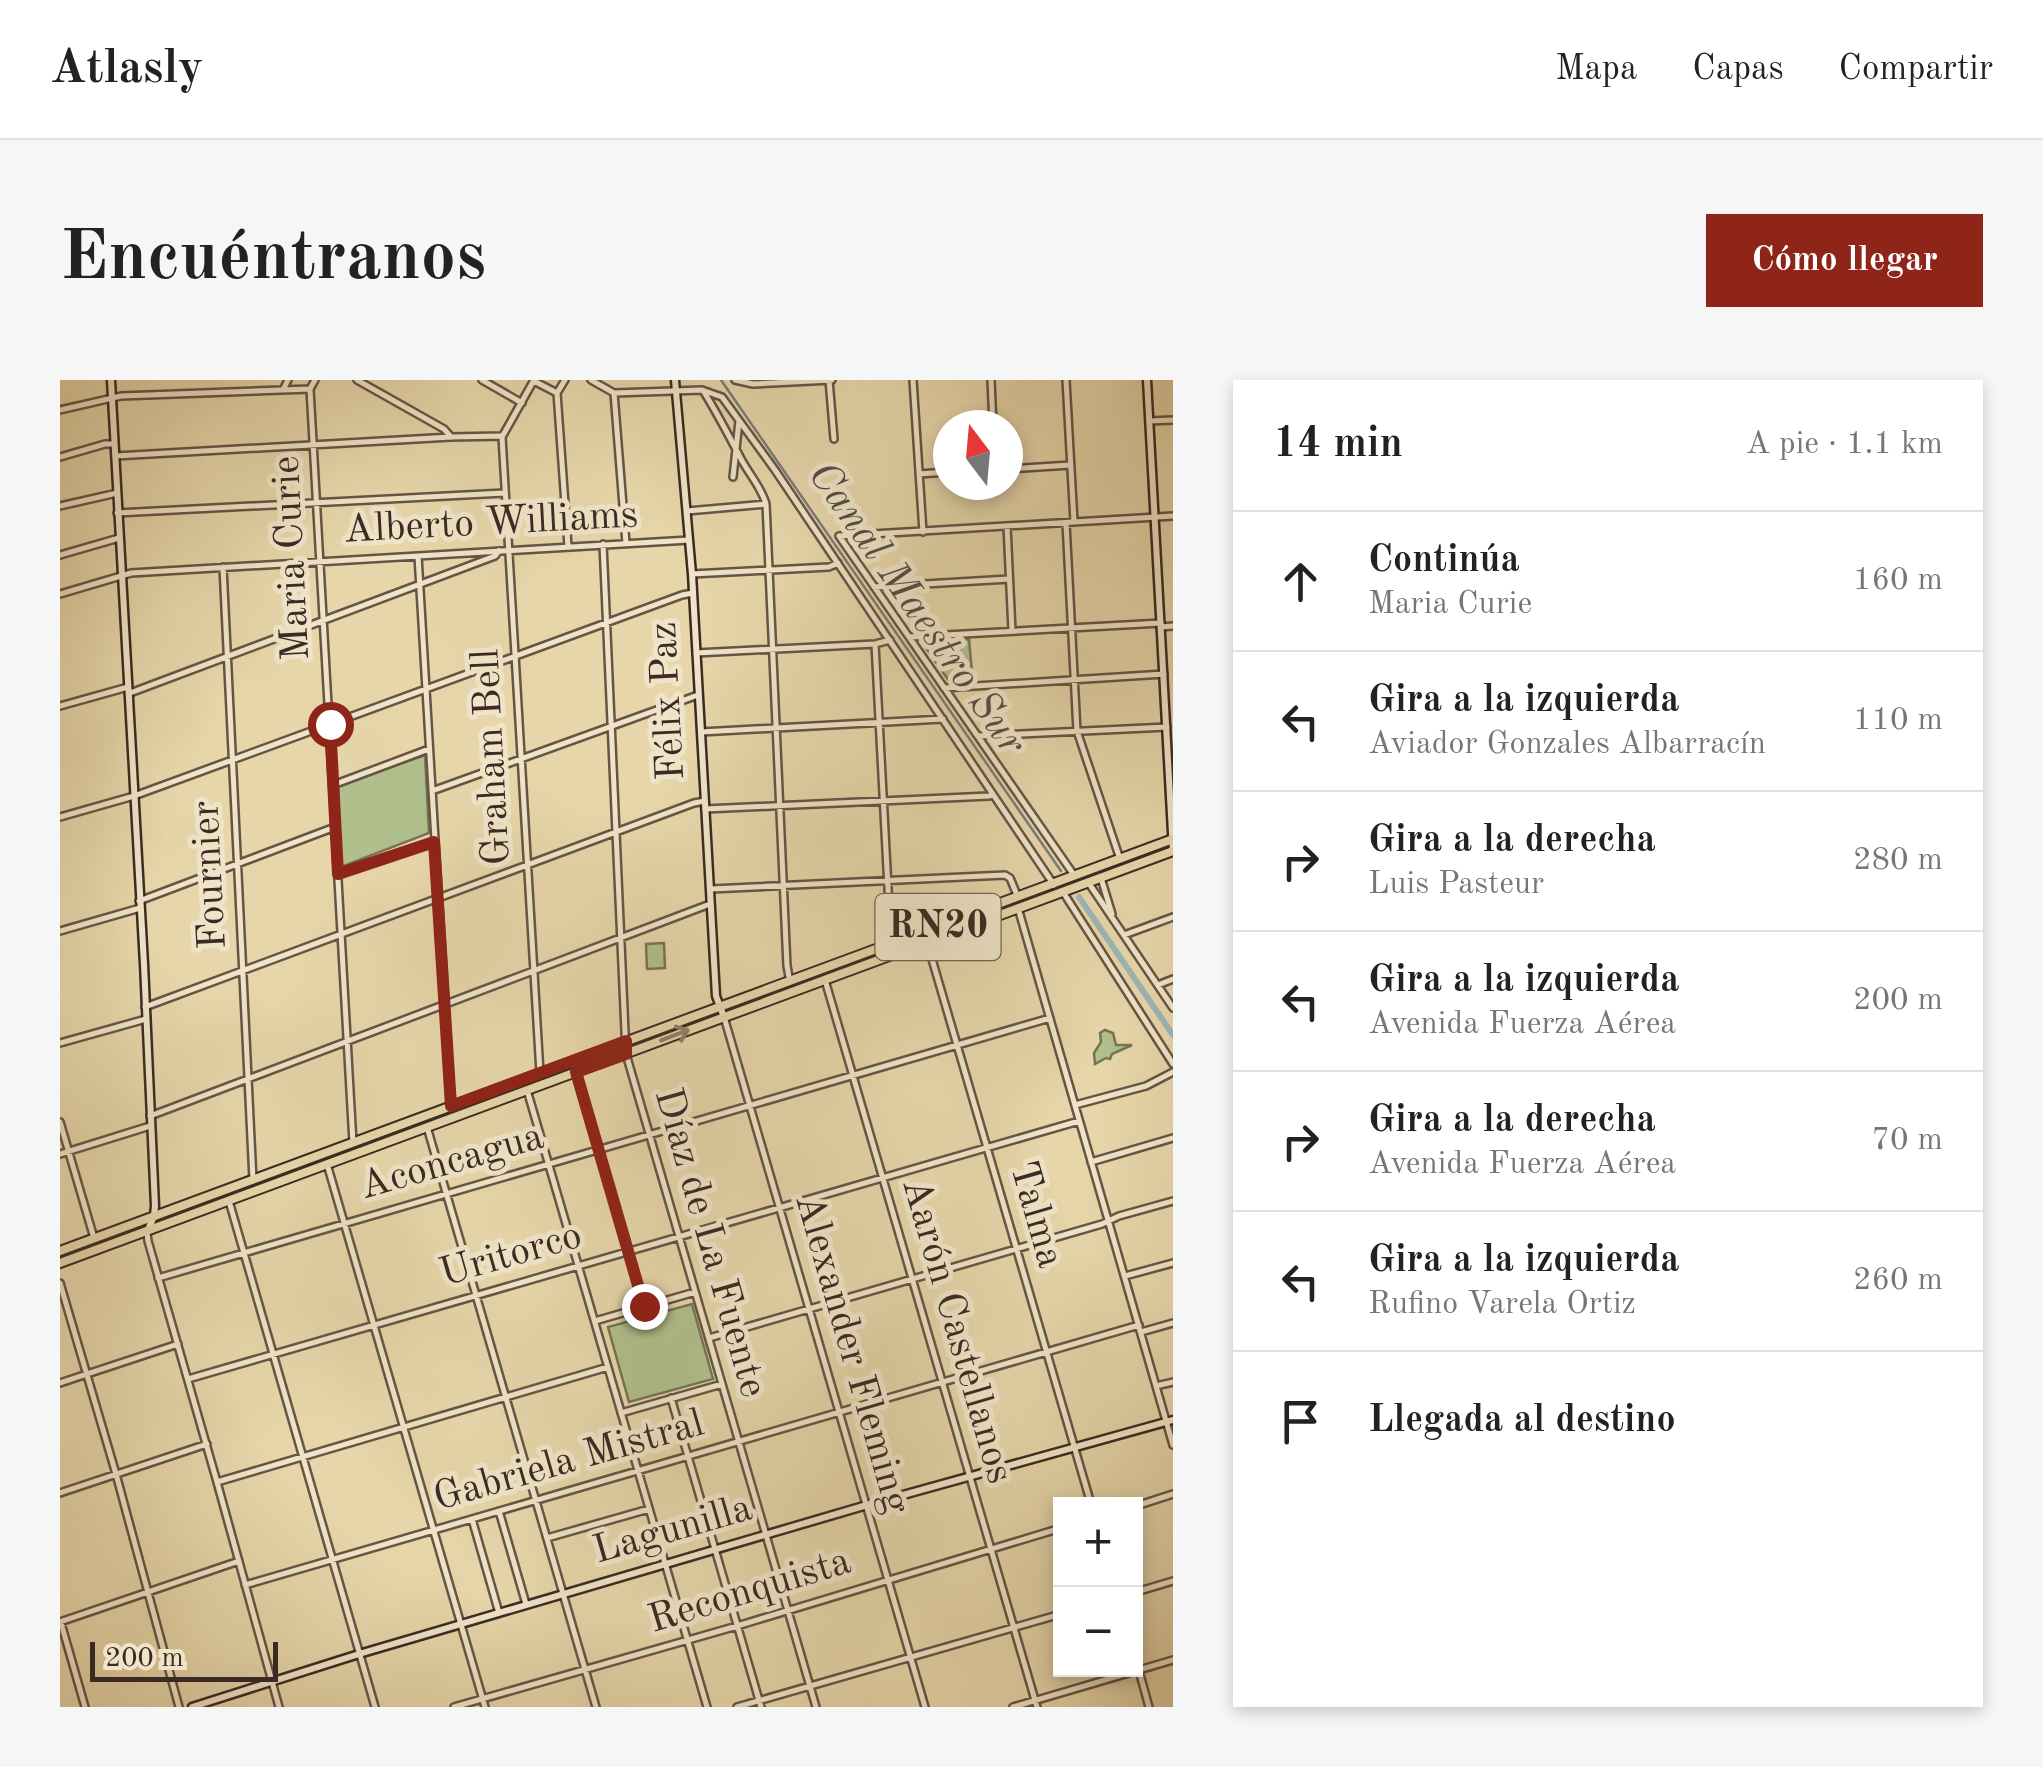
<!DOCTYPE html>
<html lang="es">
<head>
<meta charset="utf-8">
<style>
	body { margin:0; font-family:"Old Standard TT",serif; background:#f6f6f6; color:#222 }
	.controls { position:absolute; right:30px; bottom:30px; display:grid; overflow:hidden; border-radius:0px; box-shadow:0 5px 15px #0003 }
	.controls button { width:90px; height:90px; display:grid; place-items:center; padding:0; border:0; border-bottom:2px solid #e0e0e0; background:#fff; color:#222; font:50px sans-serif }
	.compass { position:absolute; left:873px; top:30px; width:90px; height:90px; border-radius:50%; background:#fff; box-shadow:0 5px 15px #0003; rotate:344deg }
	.scale { position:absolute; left:30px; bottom:25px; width:188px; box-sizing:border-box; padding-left:10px; border:5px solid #3b2a23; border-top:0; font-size:28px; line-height:35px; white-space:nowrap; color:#3b2a23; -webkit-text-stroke:8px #efe4c8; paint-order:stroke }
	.stop { position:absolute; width:30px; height:30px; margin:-22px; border:8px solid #8f2418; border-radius:50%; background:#fff }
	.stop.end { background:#8f2418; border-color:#fff; box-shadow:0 2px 10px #0008 }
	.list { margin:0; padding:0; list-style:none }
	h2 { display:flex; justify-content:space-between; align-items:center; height:130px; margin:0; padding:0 40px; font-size:42px }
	h2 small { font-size:32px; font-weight:400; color:#767676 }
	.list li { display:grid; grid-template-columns:65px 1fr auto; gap:30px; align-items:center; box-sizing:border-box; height:140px; padding:0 40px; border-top:2px solid #e0e0e0 }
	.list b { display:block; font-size:38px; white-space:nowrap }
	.list p { margin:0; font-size:32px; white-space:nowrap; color:#767676 }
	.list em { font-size:32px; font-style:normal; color:#767676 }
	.icon { flex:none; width:55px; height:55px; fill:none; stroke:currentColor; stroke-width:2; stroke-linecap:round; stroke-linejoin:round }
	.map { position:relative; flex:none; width:1113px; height:1327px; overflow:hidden; border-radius:0px }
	header { display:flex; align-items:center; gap:60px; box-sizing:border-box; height:140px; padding:0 50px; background:#fff; border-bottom:2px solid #e0e0e0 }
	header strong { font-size:48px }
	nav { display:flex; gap:55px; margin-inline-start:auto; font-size:35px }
	.intro { display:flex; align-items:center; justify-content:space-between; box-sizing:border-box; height:240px; padding:0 60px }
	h1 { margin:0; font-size:70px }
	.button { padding:25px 45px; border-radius:0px; background:#8f2418; color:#fff; font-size:35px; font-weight:700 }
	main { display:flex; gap:60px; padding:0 60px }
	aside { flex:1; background:#fff; border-radius:0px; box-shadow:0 5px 15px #0003 }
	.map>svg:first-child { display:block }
	.green { fill:#b0bf8c; stroke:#767458; stroke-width:2.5 }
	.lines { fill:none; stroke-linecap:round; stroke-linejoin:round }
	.stream { stroke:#767e7b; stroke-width:2.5 }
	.canal { stroke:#9db6b5; stroke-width:6 }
	.street-casing { stroke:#665545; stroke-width:10 }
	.secondary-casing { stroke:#3b2a23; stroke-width:11 }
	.primary-casing { stroke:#3b2a23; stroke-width:12 }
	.street { stroke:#efe4c8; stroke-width:5 }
	.secondary { stroke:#efe4c8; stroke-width:6 }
	.primary { stroke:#e6d6aa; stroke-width:8 }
	.oneway { stroke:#908066 }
	.route { stroke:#8f2418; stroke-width:12 }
	.labels { text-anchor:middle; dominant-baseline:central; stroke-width:10; stroke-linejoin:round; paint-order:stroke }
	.shield { fill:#efe4c8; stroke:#716254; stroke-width:2.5 }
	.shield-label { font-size:38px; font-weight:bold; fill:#3b2a23 }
	.street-label { font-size:40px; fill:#3b2a23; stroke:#efe4c8 }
	.water-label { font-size:42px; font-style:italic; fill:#544d48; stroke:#efe4c8 }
</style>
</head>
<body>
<header>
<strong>Atlasly</strong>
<nav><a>Mapa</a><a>Capas</a><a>Compartir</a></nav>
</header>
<div class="intro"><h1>Encuéntranos</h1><a class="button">Cómo llegar</a></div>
<main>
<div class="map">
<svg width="1113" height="1327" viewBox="0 0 1113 1327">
	<rect width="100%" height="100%" fill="#e6d6aa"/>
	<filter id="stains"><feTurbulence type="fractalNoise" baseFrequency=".002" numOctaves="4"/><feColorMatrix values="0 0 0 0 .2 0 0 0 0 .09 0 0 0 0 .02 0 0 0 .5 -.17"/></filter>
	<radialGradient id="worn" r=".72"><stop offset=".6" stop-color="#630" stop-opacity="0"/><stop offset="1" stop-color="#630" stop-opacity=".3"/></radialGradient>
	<path class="green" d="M909 259 913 303 891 304 862 262Z
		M365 375 369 453 281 487 278 406Z
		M604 563 605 588 587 589 586 564Z
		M1045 650 1053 653 1056 665H1072L1052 674 1050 679 1046 678 1035 684 1034 673 1041 662 1040 653Z
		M632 924 653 999 569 1022 548 947Z"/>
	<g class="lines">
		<path class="stream" d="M661 0 1001 491"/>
		<path class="canal" d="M1019 517 1113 655"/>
		<g class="street-casing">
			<path id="street" d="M255 0 250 9 293 763
				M297 0 384 49 391 57
				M422 0 462 23
				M505 0 497 13 508 166
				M531 0 554 13 642 10 662 17 715 90 994 505
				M675 0 693 4 772 0
				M769 0 774 59
				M853 0 863 152
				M931 0 933 45
				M1006 0 1014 142
				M474 1 497 13
				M223 10 228 0
				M644 12C657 33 668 54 679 75 687 92 701 106 706 124L727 586 730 602
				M554 13 566 163
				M0 30 61 16 250 9
				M1089 41 1113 40
				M442 57 480 693
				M442 57 474 0
				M55 76 391 57 441 56
				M0 77 45 64H54
				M948 89 1010 85
				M859 94 888 92
				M673 97 679 41
				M0 126 57 113
				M627 131 706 124
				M57 133 444 113
				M1006 143 1017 351 1060 479
				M947 146 952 251
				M779 156 1014 495
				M779 156 1113 136
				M543 164 566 674 756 1327
				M0 175 59 158
				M358 176 391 726
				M163 187 193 800
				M632 194 769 187 778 183
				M814 207 949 199
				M0 214 71 193 629 160
				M1101 247 1113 246
				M849 257 1101 243
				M815 264 831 564
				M636 273 815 264 830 260
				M884 308 1104 294
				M70 313 435 176 439 171
				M0 326 68 307
				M641 352 883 339
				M918 356 1107 347
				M273 405 369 369
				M372 411 638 315
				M645 429 929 416 933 414
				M0 437 74 416 622 215 633 213
				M278 493 374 462
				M1041 498 1052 534
				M1028 502 1113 628
				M651 509 945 495 950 498 957 515
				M1003 512 1113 684
				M79 521 275 447
				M958 528 1113 1065
				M0 551 80 528
				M1064 555 1113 537
				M867 562 1031 1124
				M765 600 977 1327
				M1098 605 1113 599
				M85 627 634 423 645 421
				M664 637 865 1327
				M0 663 86 639
				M516 692 584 926
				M467 710 647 1327
				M1015 725 1086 706 1113 692
				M90 736 650 524
				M0 742 34 858
				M367 747 536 1327
				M0 774 90 746
				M1031 782 1113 758
				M267 784 425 1327
				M169 821 315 1327
				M87 853 88 861 157 1102 219 1327
				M1065 896 1113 883
				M98 898 990 638
				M0 903 56 1094 119 1327
				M535 941 635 912
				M1081 952 1113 943
				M649 958 1042 844 1059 836 1113 821
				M128 999 1019 741
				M0 1003 118 964
				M1096 1006 1113 1002
				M611 1018 701 1327
				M561 1033 662 1004
				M157 1102 548 987
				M0 1113 147 1064
				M1076 1126 1113 1114
				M439 1131 466 1224
				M412 1139 439 1233
				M487 1158 589 1129
				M185 1205 1079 945
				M1076 1212 1113 1201
				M0 1242 179 1181
				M1 1243 25 1327
				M1076 1280 1089 1327
				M394 1327 677 1246 1001 1148
				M677 1327 1001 1234
				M953 1327 1113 1280"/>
		</g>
		<g class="secondary-casing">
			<path id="secondary" d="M51 0 84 584 95 826 94 836 88 850
				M615 0 632 194 656 616 664 637
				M1087 0 1113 471
				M132 1327 299 1274 807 1125 1113 1040"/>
		</g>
		<g class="primary-casing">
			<path id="primary" d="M0 871 1113 459
				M0 883 1113 471"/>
		</g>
		<use href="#street" class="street"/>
		<use href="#secondary" class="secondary"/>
		<use href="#primary" class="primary"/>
	</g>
	<defs><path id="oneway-shaft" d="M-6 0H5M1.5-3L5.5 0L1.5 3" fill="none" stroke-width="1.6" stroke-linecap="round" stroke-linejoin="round" transform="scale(2.5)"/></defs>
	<use class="oneway" href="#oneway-shaft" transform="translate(615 655) rotate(-21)"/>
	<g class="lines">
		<path class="route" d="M270 344 278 494 374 462 391 726 566 661V674L516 692 584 926"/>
	</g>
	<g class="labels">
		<rect class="shield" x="815.5" y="514" width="125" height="66" rx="8"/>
		<g class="shield-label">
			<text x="878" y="547">RN20</text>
		</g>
		<g class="street-label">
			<text transform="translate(431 144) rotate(-3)">Alberto Williams</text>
			<text transform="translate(233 178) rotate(-93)">Maria Curie</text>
			<text transform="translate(609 321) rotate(-93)">Félix Paz</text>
			<text transform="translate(433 377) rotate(-93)">Graham Bell</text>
			<text transform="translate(151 495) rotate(-93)">Fournier</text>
			<text transform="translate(392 783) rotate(-16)">Aconcagua</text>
			<text transform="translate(975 835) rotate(74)">Talma</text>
			<text transform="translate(649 863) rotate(74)">Díaz de La Fuente</text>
			<text transform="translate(451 876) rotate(-16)">Uritorco</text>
			<text transform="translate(896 951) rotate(74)">Aarón Castellanos</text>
			<text transform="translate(791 974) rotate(74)">Alexander Fleming</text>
			<text transform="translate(509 1082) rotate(-16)">Gabriela Mistral</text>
			<text transform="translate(613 1151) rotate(-16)">Lagunilla</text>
			<text transform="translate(690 1212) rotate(-17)">Reconquista</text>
		</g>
		<g class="water-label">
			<text transform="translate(856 229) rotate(55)">Canal Maestro Sur</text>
		</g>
	</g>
	<rect width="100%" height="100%" filter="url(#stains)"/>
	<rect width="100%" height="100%" fill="url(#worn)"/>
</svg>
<div class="controls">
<button>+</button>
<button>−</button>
</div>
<svg class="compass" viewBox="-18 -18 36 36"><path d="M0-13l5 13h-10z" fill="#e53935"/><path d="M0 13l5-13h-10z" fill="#767676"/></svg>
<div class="scale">200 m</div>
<div class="stop" style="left:270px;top:344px"></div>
<div class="stop end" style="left:584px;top:926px"></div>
</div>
<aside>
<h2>14 min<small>A pie · 1.1 km</small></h2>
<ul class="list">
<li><svg class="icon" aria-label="ahead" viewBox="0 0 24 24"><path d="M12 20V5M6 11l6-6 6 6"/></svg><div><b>Continúa</b><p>Maria Curie</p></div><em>160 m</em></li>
<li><svg class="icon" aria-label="left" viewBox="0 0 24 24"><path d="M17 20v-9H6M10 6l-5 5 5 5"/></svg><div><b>Gira a la izquierda</b><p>Aviador Gonzales Albarracín</p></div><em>110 m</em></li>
<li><svg class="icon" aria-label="right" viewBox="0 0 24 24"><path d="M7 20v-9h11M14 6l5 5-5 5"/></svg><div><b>Gira a la derecha</b><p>Luis Pasteur</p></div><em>280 m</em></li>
<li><svg class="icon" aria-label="left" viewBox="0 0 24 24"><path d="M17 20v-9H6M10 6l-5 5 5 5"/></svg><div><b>Gira a la izquierda</b><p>Avenida Fuerza Aérea</p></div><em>200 m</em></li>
<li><svg class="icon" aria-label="right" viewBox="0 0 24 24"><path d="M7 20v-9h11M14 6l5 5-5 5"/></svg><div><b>Gira a la derecha</b><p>Avenida Fuerza Aérea</p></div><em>70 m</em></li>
<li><svg class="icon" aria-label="left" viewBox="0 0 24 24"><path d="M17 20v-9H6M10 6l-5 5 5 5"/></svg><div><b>Gira a la izquierda</b><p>Rufino Varela Ortiz</p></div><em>260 m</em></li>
<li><svg class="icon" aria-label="arrive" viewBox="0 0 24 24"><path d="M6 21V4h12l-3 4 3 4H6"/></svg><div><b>Llegada al destino</b></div></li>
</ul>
</aside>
</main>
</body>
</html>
